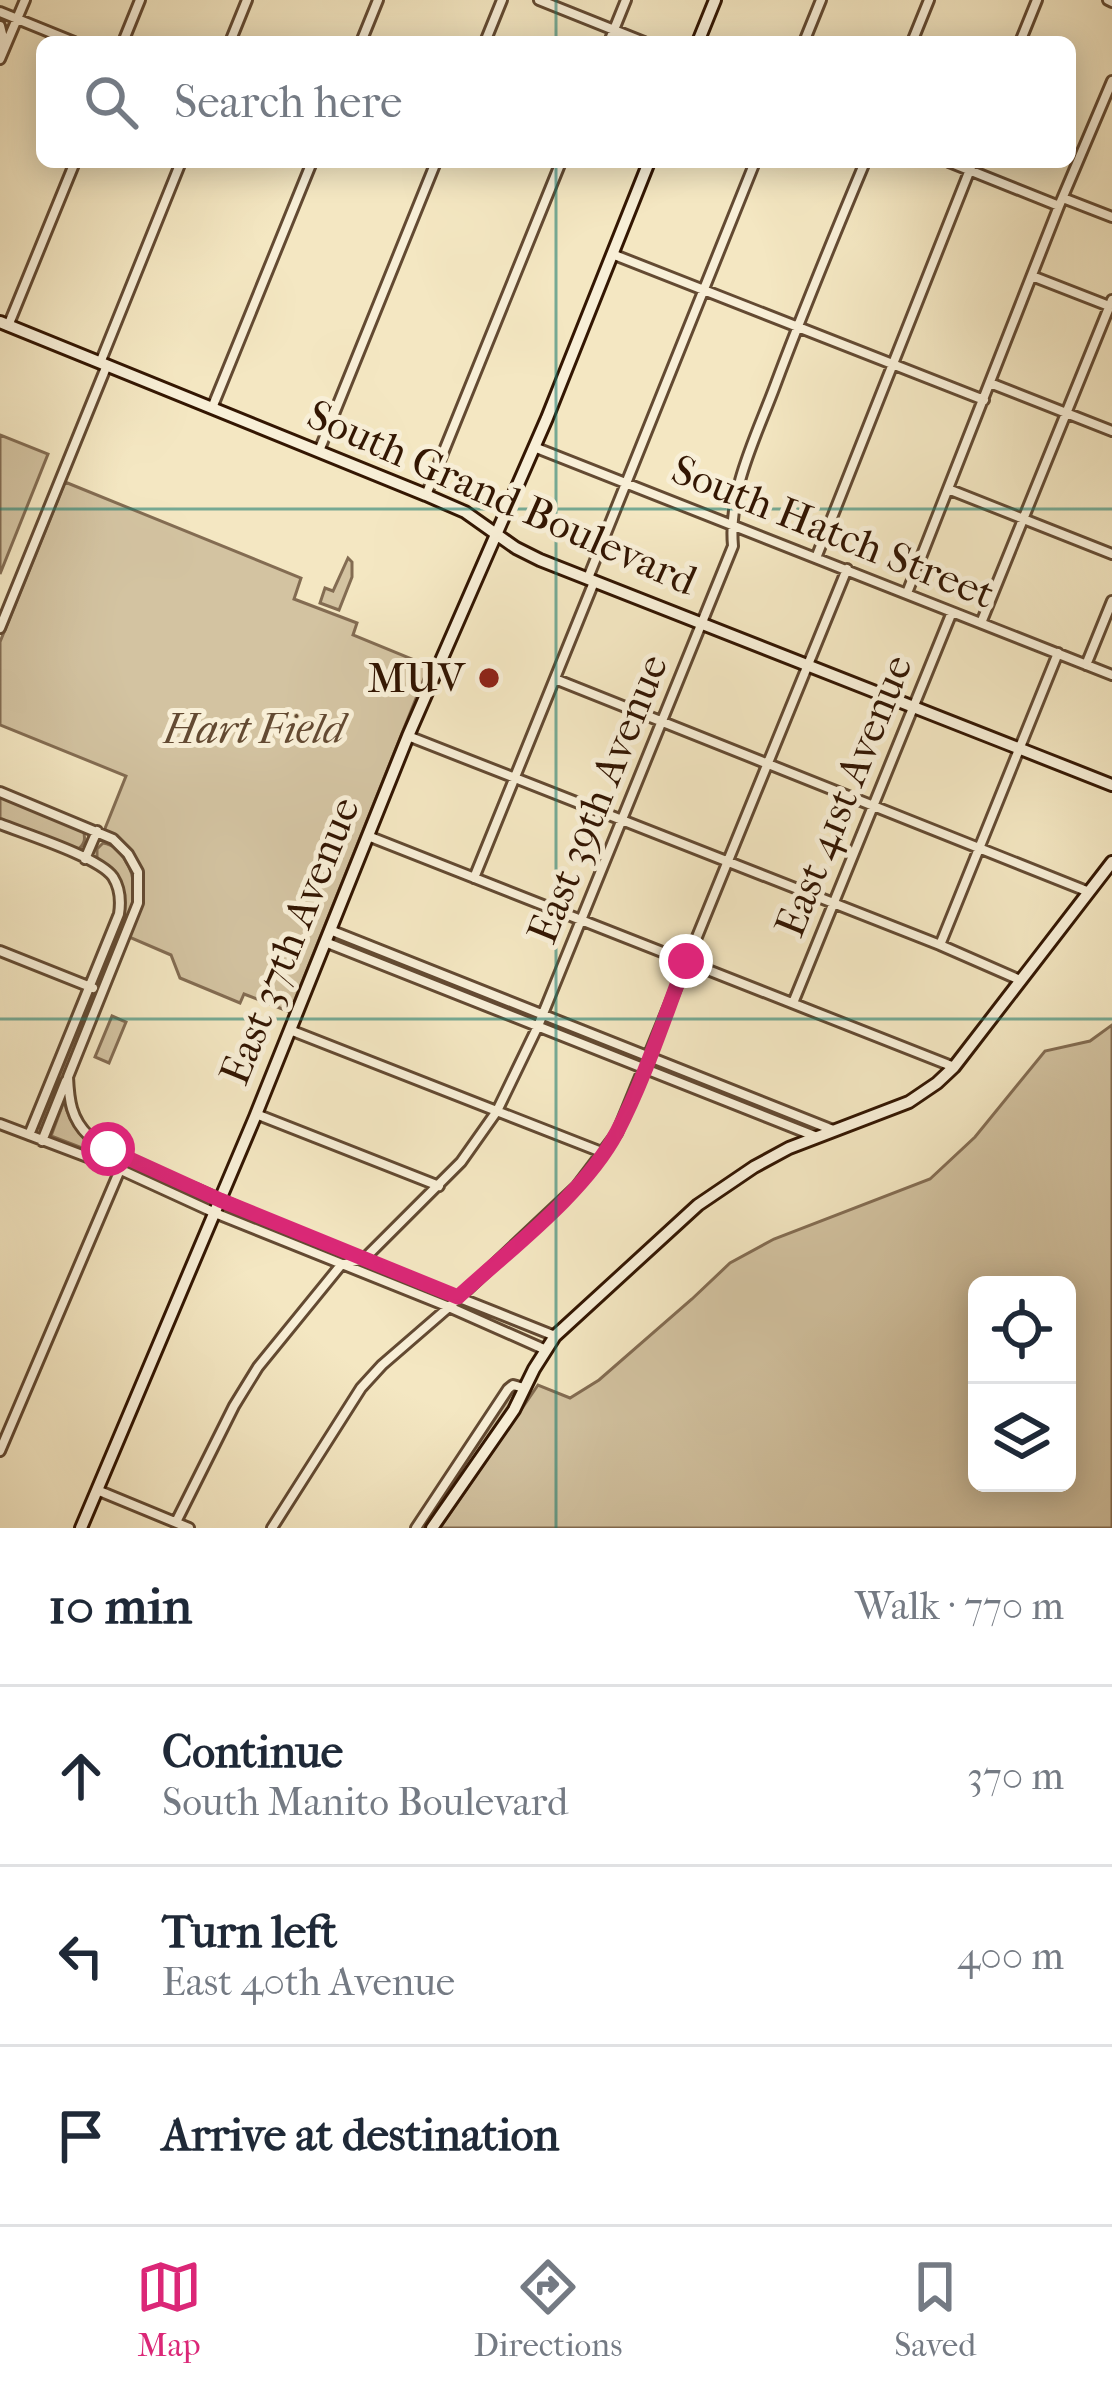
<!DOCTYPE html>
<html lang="en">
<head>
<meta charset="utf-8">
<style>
	body { margin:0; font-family:"IM FELL French Canon",serif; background:#f6f6f7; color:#1f2937 }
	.controls { position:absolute; right:36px; bottom:36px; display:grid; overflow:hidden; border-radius:18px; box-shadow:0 6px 30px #0003 }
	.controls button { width:108px; height:108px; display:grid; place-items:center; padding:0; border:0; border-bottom:3px solid #e0e1e3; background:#fff; color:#1f2937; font:60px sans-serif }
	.stop { position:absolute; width:36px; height:36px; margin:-27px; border:9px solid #db2777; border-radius:50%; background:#fff }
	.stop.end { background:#db2777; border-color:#fff; box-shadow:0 3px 12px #0008 }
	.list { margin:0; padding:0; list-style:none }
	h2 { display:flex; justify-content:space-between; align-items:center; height:156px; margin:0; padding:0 48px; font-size:51px }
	h2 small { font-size:39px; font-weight:400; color:#747a83 }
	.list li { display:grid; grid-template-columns:78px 1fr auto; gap:36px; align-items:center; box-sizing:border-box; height:180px; padding:0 48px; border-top:3px solid #e0e1e3 }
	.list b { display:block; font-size:45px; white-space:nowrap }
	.list p { margin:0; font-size:39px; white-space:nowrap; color:#747a83 }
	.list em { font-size:39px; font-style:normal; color:#747a83 }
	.icon { flex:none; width:66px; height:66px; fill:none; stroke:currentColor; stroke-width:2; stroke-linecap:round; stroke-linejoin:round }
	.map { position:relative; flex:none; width:1112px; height:1528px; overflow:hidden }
	.search { position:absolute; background:#fff; box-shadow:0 6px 30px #0003; left:36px; right:36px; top:36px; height:132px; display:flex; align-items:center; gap:30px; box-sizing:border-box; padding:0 42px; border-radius:18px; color:#747a83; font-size:45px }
	.sheet { height:696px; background:#fff }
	nav { display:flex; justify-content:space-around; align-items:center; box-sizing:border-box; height:168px; border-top:3px solid #e0e1e3; background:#fff; font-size:33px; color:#747a83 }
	nav a { display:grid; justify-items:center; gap:6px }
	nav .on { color:#db2777 }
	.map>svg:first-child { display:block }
	.green { fill:#d3c3a1; stroke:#836c52; stroke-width:3; fill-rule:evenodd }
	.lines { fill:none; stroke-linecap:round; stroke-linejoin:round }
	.street-casing { stroke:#634a32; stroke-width:14 }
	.secondary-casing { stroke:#331602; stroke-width:16 }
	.street { stroke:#f8efd7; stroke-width:8 }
	.secondary { stroke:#f8efd7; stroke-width:10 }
	.route { stroke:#db2777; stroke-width:15 }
	.grid { fill:none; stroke:#0f766e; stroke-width:3; stroke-opacity:0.55 }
	.poi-dot { fill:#8f2418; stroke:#f8efd7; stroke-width:4.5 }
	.labels { text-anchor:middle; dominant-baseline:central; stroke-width:10; stroke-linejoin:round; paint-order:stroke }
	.street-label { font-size:42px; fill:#331602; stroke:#f8efd7 }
	.poi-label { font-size:42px; fill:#331602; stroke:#f8efd7; text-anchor:end }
	.park-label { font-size:42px; font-style:italic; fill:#634a32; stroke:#f8efd7 }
</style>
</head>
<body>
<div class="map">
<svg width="1112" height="1528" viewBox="0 0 1112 1528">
	<rect width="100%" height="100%" fill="#f4e7c2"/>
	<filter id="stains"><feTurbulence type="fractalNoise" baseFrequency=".00167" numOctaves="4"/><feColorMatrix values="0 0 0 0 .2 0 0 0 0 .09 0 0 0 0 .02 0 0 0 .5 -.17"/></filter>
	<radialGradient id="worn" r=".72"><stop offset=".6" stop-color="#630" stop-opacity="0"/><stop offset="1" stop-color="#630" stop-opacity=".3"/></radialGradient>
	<path class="green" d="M0 435 48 454 0 574Z
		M65 482 301 578 294 599 357 623 353 635 429 666 290 1012 244 994 240 1003 180 978 171 955 129 937C150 886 151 866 104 831L126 776 0 725V642Z
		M348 558 352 562V577L339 610 320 603 325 588 333 591Z
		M0 795 83 829C86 839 85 845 76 851L0 820Z
		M103 843C114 845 118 849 125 860 149 893 119 949 101 981L98 978 99 975C117 931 144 895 97 858V849Z
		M340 939 530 1014 528 1019 338 944Z
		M90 999 94 1000 42 1129 38 1127Z
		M112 1016 126 1022 109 1063 95 1057Z
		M1112 1025V1528H440L538 1385 570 1398 599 1380 692 1299 730 1263 774 1239 930 1179 975 1137 1045 1051 1090 1041ZM977 1285H1067V1483H977Z
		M658 1064 798 1120 796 1125 656 1070Z
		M64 1101C70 1126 82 1139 104 1152L95 1153 51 1136Z
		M511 1391 515 1393 511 1404 425 1528H420Z"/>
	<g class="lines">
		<g class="street-casing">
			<path id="street" d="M539 0 644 42
				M1108 0 1112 2
				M0 12 74 42
				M0 26 3 38 1 48
				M123 42 140 0
				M230 42 247 0
				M361 42 378 0
				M485 42 502 0
				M609 42 626 0
				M804 42 821 0
				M912 42 929 0
				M1020 42 1037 0
				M0 59 25 0
				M949 162 1059 206
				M1063 198 1112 217
				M612 254 984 400
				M1032 276 1109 306
				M8 326 75 162
				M100 363 181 162
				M990 383 1112 431
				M212 408 312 162
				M534 447 1112 675
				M319 451 436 162
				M948 489 1112 554
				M426 495 561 162
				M816 558 973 162
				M588 578 755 162
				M907 593 1059 206 1112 81
				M981 623 1112 300
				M0 628 107 365
				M1086 665 1112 601
				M555 679 1089 892
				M408 736 940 945 1020 980
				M0 792 113 839 128 854 138 872V903L68 1077C69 1100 71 1119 89 1136 118 1161 162 1174 196 1189 314 1242 436 1288 555 1336
				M0 824C25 834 99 857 113 877 120 888 121 901 119 914L29 1135
				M368 836 954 1067
				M85 859 97 831
				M474 878 594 582
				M330 930 833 1130
				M325 942 817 1137
				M940 945 1058 653
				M0 951 93 988
				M793 1003 952 612
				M290 1030 604 1153
				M256 1114 439 1186
				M0 1124 119 1169 215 1213 449 1307 546 1350
				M42 1141 66 1081
				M0 1451 125 1158
				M97 1490 189 1528
				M176 1522 234 1406 258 1367 341 1265 364 1259 461 1162 497 1111 538 1026 733 546C728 490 756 437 775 386 803 311 834 236 865 162
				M272 1528 361 1388 382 1365 449 1307 577 1186 617 1133 847 569
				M416 1528 508 1389 513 1385 524 1388"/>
		</g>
		<g class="secondary-casing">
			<path id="secondary" d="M698 42 715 0
				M0 322 426 495 465 512 516 548 540 560 1112 785
				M81 1528 255 1117 408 736 547 418 649 162
				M432 1528 514 1410 534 1369 555 1336 698 1205 754 1167 789 1148 909 1102 937 1083 954 1067 1112 862"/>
		</g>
		<use href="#street" class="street"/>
		<use href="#secondary" class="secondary"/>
	</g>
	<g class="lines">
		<path class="route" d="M108 1149 220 1200 458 1297C509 1250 585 1193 617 1132 645 1078 664 1018 686 961"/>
	</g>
	<path class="grid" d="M556 0V42M556 162V1528M0 509H1112M0 1019H1112"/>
	<circle class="poi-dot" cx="489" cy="678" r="12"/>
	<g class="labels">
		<g class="street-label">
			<text transform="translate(502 498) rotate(24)">South Grand Boulevard</text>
			<text transform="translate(833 532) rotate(22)">South Hatch Street</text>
			<text transform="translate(844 796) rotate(-68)">East 41st Avenue</text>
			<text transform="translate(598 799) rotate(-68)">East 39th Avenue</text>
			<text transform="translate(290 941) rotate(-68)">East 37th Avenue</text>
		</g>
		<g class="poi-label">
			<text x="465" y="678">MUV</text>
		</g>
		<g class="park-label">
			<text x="254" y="729">Hart Field</text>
		</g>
	</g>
	<rect width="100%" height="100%" filter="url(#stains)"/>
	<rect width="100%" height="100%" fill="url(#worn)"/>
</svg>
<div class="controls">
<button><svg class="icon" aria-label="locate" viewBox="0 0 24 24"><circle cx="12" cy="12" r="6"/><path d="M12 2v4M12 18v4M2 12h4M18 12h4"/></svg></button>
<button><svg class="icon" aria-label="layers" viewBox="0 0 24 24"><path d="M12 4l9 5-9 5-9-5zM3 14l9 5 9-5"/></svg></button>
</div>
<div class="stop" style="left:108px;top:1149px"></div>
<div class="stop end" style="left:686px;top:961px"></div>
<div class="search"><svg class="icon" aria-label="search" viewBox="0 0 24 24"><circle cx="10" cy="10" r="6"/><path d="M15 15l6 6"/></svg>Search here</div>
</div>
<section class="sheet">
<h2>10 min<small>Walk · 770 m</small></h2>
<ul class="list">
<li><svg class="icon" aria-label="ahead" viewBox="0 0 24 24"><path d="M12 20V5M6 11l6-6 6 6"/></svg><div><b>Continue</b><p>South Manito Boulevard</p></div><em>370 m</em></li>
<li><svg class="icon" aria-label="left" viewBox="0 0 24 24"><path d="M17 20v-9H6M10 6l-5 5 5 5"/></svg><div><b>Turn left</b><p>East 40th Avenue</p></div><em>400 m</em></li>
<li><svg class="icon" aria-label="arrive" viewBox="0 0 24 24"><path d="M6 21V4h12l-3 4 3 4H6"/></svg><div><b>Arrive at destination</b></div></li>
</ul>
</section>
<nav>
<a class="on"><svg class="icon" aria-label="map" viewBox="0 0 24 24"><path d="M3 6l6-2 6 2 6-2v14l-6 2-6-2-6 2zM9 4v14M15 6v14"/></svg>Map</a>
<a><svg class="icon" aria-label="directions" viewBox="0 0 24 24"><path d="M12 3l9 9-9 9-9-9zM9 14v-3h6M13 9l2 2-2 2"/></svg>Directions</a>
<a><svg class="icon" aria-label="saved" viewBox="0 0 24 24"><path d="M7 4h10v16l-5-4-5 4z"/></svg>Saved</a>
</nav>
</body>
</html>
